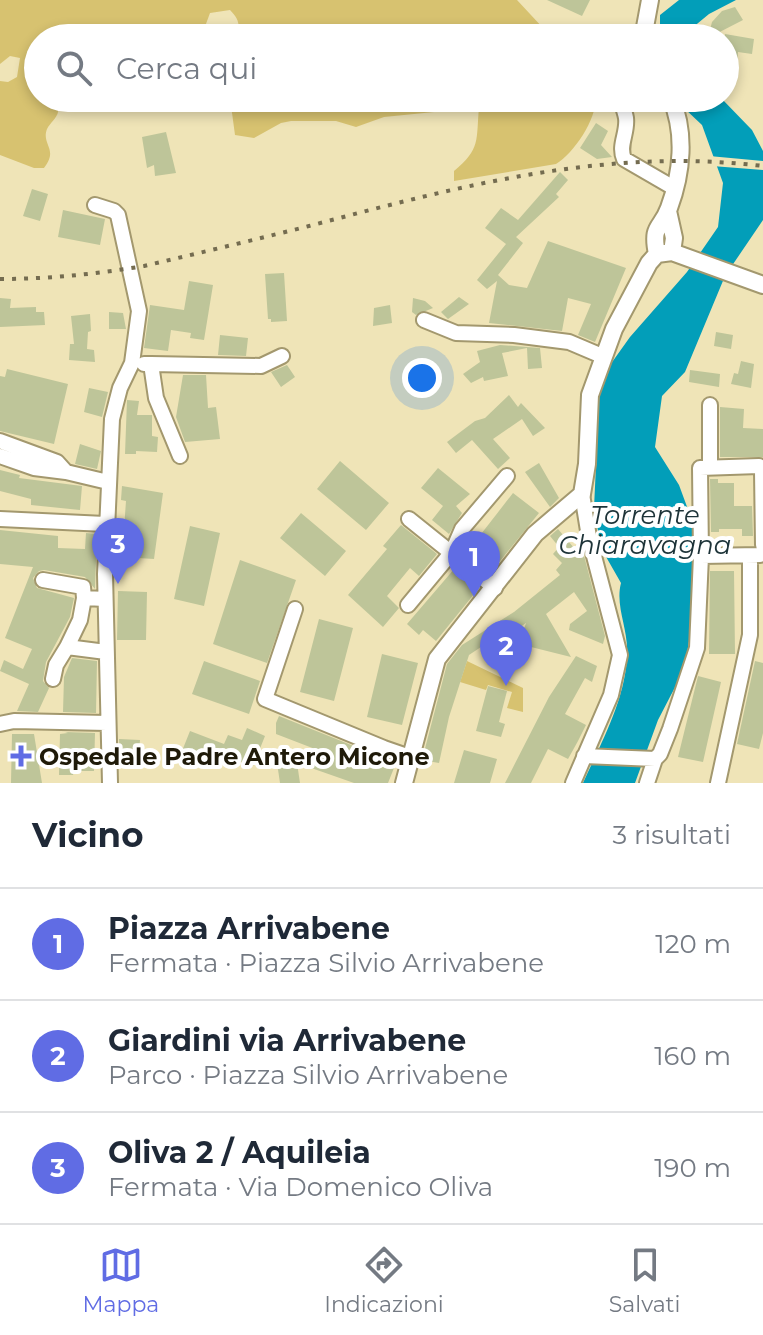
<!DOCTYPE html>
<html lang="it">
<head>
<meta charset="utf-8">
<style>
	body { margin:0; font-family:Montserrat,sans-serif; background:#f6f6f7; color:#1f2937 }
	.you { position:absolute; left:422px; top:378px; width:28px; height:28px; margin:-20px; border:6px solid #fff; border-radius:50%; background:#1a73e8; box-shadow:0 0 0 12px #1a73e833 }
	.badge { display:grid; place-items:center; width:52px; height:52px; border-radius:50%; background:#606ce4; color:#fff; font-size:26px; font-weight:700 }
	.pin { position:absolute; translate:-50% -66px; filter:drop-shadow(0 2px 4px #0008) }
	.pin::after { content:''; position:absolute; top:42px; width:28px; height:24px; background:inherit; clip-path:polygon(0 0,100% 0,50% 100%) }
	.list { margin:0; padding:0; list-style:none }
	h2 { display:flex; justify-content:space-between; align-items:center; height:104px; margin:0; padding:0 32px; font-size:34px }
	h2 small { font-size:26px; font-weight:400; color:#747a83 }
	.list li { display:grid; grid-template-columns:52px 1fr auto; gap:24px; align-items:center; box-sizing:border-box; height:112px; padding:0 32px; border-top:2px solid #e0e1e3 }
	.list b { display:block; font-size:30px; white-space:nowrap }
	.list p { margin:0; font-size:26px; white-space:nowrap; color:#747a83 }
	.list em { font-size:26px; font-style:normal; color:#747a83 }
	.icon { flex:none; width:44px; height:44px; fill:none; stroke:currentColor; stroke-width:2; stroke-linecap:round; stroke-linejoin:round }
	.map { position:relative; flex:none; width:763px; height:783px; overflow:hidden }
	.search { position:absolute; background:#fff; box-shadow:0 4px 12px #0003; left:24px; right:24px; top:24px; height:88px; display:flex; align-items:center; gap:20px; box-sizing:border-box; padding:0 28px; border-radius:44px; color:#747a83; font-size:30px }
	.sheet { height:440px; background:#fff }
	nav { display:flex; justify-content:space-around; align-items:center; box-sizing:border-box; height:112px; border-top:2px solid #e0e1e3; background:#fff; font-size:22px; color:#747a83 }
	nav a { display:grid; justify-items:center; gap:4px }
	nav .on { color:#606ce4 }
	.map>svg:first-child { display:block }
	.green { fill:#d7c270 }
	.water { fill:#029eb9 }
	.pier { fill:#efe4b7 }
	.building { fill:#bec599 }
	.lines { fill:none; stroke-linecap:round; stroke-linejoin:round }
	.minor-casing { stroke:#a3986e; stroke-width:18 }
	.tertiary-casing { stroke:#a3986e; stroke-width:20 }
	.minor { stroke:#fff; stroke-width:14 }
	.tertiary { stroke:#fff; stroke-width:16 }
	.rail { stroke:#746c50; stroke-width:4; stroke-dasharray:4 8; stroke-linecap:butt }
	.poi-dot { fill:#606ce4; stroke:#fff; stroke-width:3 }
	.labels { text-anchor:middle; dominant-baseline:central; stroke-width:8; stroke-linejoin:round; paint-order:stroke }
	.poi-label { font-size:24px; font-weight:bold; fill:#1f1a09; stroke:#fff; text-anchor:start }
	.water-label { font-size:26px; font-style:italic; fill:#1d3338; stroke:#fff }
</style>
</head>
<body>
<div class="map">
<svg width="763" height="783" viewBox="0 0 763 783">
	<rect width="100%" height="100%" fill="#efe4b7"/>
	<path class="green" d="M0 0H517L544 29 547 38H236C241 26 239 19 230 10L210 13 203 32 197 38H38V98H58C57 103 58 107 58 112 57 118 50 123 47 129 41 145 59 149 44 168H34L0 155V81L8 82 17 77 20 58 10 56 0 64Z
		M230 98H596C596 120 574 153 556 164L454 181V171C481 149 476 140 479 107L472 104 444 111 384 117 356 127 336 121H291L281 123 254 138 235 135Z
		M467 661 523 688V712L507 708 512 692 488 685 486 690 460 682Z"/>
	<path class="water" d="M679 0H736L709 14 686 33V38H660V15Z
		M678 98H721L752 130 763 151V220L725 276 685 372 662 396 655 447 679 485 693 523V614L685 668 658 720 635 783H583C601 743 627 697 627 652 628 628 615 606 621 583L601 548 594 508 600 379 630 337 687 272 718 227 723 183 702 125 684 108Z"/>
	<path class="pier" d="M709 156 763 161V170L712 166Z"/>
	<path class="building" d="M547 0H590L582 16Z
		M735 7 743 20 708 38 712 22 722 11Z
		M725 34 754 39 752 54 738 52 736 75H725Z
		M596 123 608 131 601 145 612 157 597 159 580 148Z
		M166 132 176 173 155 176 154 165 147 168 142 137Z
		M560 172 568 180 556 194 559 197 516 237 523 243 498 275 509 285 527 288 548 241 626 268 595 342 578 335 591 304 568 298 562 331 489 323 497 281 487 289 477 280 506 244 485 228 501 208 518 220Z
		M32 189 48 194 40 221 23 216Z
		M63 210 105 219 100 245 58 237Z
		M284 273 287 321 271 322V319H268L265 274Z
		M189 281 213 285 204 340 190 338 191 333 171 330 168 351 144 348 150 305 184 310Z
		M459 297 469 304 448 319 441 312Z
		M0 298 11 299 10 308 36 307V312H44L45 325 0 327Z
		M413 298 425 301 433 308 416 315 412 312Z
		M390 305 392 323 373 326 374 308Z
		M109 312 123 313 126 329H109Z
		M90 314 91 331 88 332 87 349 94 350 95 362 69 360 70 344H74L71 316Z
		M716 332 733 335 731 349 714 346Z
		M220 335 248 338 246 356 218 355Z
		M500 345 540 348 542 368 528 369 527 348 502 353 508 376 484 381 483 377 471 383 463 374 480 362 477 351Z
		M741 361 754 364 751 388 731 384 734 373 738 374Z
		M287 365 295 377 281 387 271 372Z
		M7 369 68 384 54 444 0 431V376L5 377Z
		M690 370 720 374 719 387 689 382Z
		M183 375H206L208 408 216 407 220 439 185 442 176 417Z
		M89 388 108 392 102 417 84 412Z
		M509 395 518 407 521 403 545 428 533 436 522 419 493 439 510 458 498 469 472 440 456 453 447 442 475 421 485 418Z
		M127 400 139 401 137 415H152V436L158 437 157 452 136 451V454H125Z
		M720 407 744 409 743 428 763 429V457H720Z
		M80 444 101 451 97 469 75 464Z
		M340 461 389 503 366 530 317 489Z
		M539 463 559 498 550 507 525 472Z
		M438 468 470 494 456 506 462 513 449 534 432 520 443 506 421 488Z
		M0 470 20 475 19 478 82 486 80 510 31 505V499L0 491Z
		M710 479H718V483H734V506H752L753 536H742V529H719V532H711Z
		M122 486 163 493 154 559 122 557 126 501 121 500Z
		M513 493 539 513 496 566 471 547Z
		M301 513 346 551 325 576 280 538Z
		M401 525 437 554 419 576 410 568 387 596 399 608 383 627 348 595 387 549 383 546Z
		M190 526 220 533 204 606 174 599Z
		M558 529 574 548 581 544 605 636 603 644 569 630 570 624 587 611 574 592 546 614 571 657 519 644 526 623 485 652 481 647 469 655 449 717 439 763 422 760 447 664 462 645 514 612 560 575 556 570 562 563 553 554 559 547 550 536Z
		M0 530 58 536V548L85 549 86 533 97 534 95 589 85 577 44 570 39 571 33 578 37 588 74 598 70 617 46 662 43 681 49 688 38 712 17 711 29 684 0 671 4 660 23 669 32 649 5 638 33 567 0 564Z
		M240 560 296 580 267 663 213 644Z
		M455 568 479 588 436 641 423 630 419 635 407 624Z
		M710 571H734L735 654H709Z
		M118 591 147 592 146 640H117Z
		M319 619 353 628 334 701 300 692Z
		M382 654 418 663 402 725 367 717Z
		M576 656 597 666 592 682 585 678 565 714 586 725 578 741 568 759 548 749 531 783H505L549 697Z
		M72 658 97 661 96 713 63 712 64 677Z
		M204 661 260 681 249 714 192 694Z
		M755 661 763 663V733L759 749 737 744Z
		M698 676 721 682 703 762 678 757Z
		M488 686 507 691 499 722 505 724 501 737 476 731Z
		M279 716 396 763 388 783H354L297 763 300 783H280L276 756 315 749 276 734V723Z
		M247 728 265 736 253 766 237 760 234 767 221 761 219 765 204 759 201 767 184 761 188 753 182 751 190 731 224 744 228 735 242 740Z
		M65 732 95 733 94 771H74L73 775H59L60 734 68 733Z
		M12 734H34L42 783H11Z
		M119 739 140 740 138 764 120 763Z
		M464 750 497 759 490 783H454Z"/>
	<g class="lines">
		<g class="minor-casing">
			<path id="minor" d="M620 98C622 104 625 112 626 118 628 133 618 145 624 159L674 188
				M95 205 114 211 118 215 139 311 132 363 120 388 112 419 105 574 110 783
				M424 320 456 333 514 335 569 342 602 356
				M144 364H151L156 398 180 456
				M151 364 261 366 282 356
				M710 405V467
				M0 441 57 462 66 472 108 482
				M0 456 34 468 66 472
				M0 519 105 524
				M409 519 495 588
				M701 556 760 555
				M43 580 83 587 84 598
				M105 599 84 598 80 620 67 647 106 652
				M408 605 452 552 462 529 507 476
				M295 609 265 699 384 748 410 757
				M53 679 56 665 67 647
				M0 724 14 721 107 723
				M584 756 655 759 660 754 670 729 697 648 701 556 700 468 759 466 762 471 763 545
				M573 783 611 695 620 655 589 537 582 494
				M647 783 655 759
				M718 783 750 635V556"/>
		</g>
		<g class="tertiary-casing">
			<path id="tertiary" d="M643 38 650 0
				M668 211 674 238 672 252
				M657 254C651 224 661 230 669 208 682 173 686 133 671 98
				M404 783 437 659 535 534 582 494 587 464 590 395 614 329 649 263 657 254 672 252 763 285"/>
		</g>
		<use href="#minor" class="minor"/>
		<use href="#tertiary" class="tertiary"/>
		<path class="rail" d="M0 279C49 279 96 274 144 266 199 253 254 240 309 226 461 186 604 147 763 166"/>
	</g>
	<path class="poi-dot" d="M17 744h8v8h8v8h-8v8h-8v-8h-8v-8h8z"/>
	<g class="labels">
		<g class="poi-label">
			<text x="39" y="756">Ospedale Padre Antero Micone</text>
		</g>
		<g class="water-label">
			<text x="645" y="515">Torrente<tspan x="645" dy="30">Chiaravagna</tspan></text>
		</g>
	</g>
</svg>
<div class="you"></div>
<div class="pin badge" style="left:474px;top:597px">1</div>
<div class="pin badge" style="left:506px;top:686px">2</div>
<div class="pin badge" style="left:118px;top:584px">3</div>
<div class="search"><svg class="icon" aria-label="search" viewBox="0 0 24 24"><circle cx="10" cy="10" r="6"/><path d="M15 15l6 6"/></svg>Cerca qui</div>
</div>
<section class="sheet">
<h2>Vicino<small>3 risultati</small></h2>
<ul class="list">
<li><span class="badge">1</span><div><b>Piazza Arrivabene</b><p>Fermata · Piazza Silvio Arrivabene</p></div><em>120 m</em></li>
<li><span class="badge">2</span><div><b>Giardini via Arrivabene</b><p>Parco · Piazza Silvio Arrivabene</p></div><em>160 m</em></li>
<li><span class="badge">3</span><div><b>Oliva 2 / Aquileia</b><p>Fermata · Via Domenico Oliva</p></div><em>190 m</em></li>
</ul>
</section>
<nav>
<a class="on"><svg class="icon" aria-label="map" viewBox="0 0 24 24"><path d="M3 6l6-2 6 2 6-2v14l-6 2-6-2-6 2zM9 4v14M15 6v14"/></svg>Mappa</a>
<a><svg class="icon" aria-label="directions" viewBox="0 0 24 24"><path d="M12 3l9 9-9 9-9-9zM9 14v-3h6M13 9l2 2-2 2"/></svg>Indicazioni</a>
<a><svg class="icon" aria-label="saved" viewBox="0 0 24 24"><path d="M7 4h10v16l-5-4-5 4z"/></svg>Salvati</a>
</nav>
</body>
</html>
